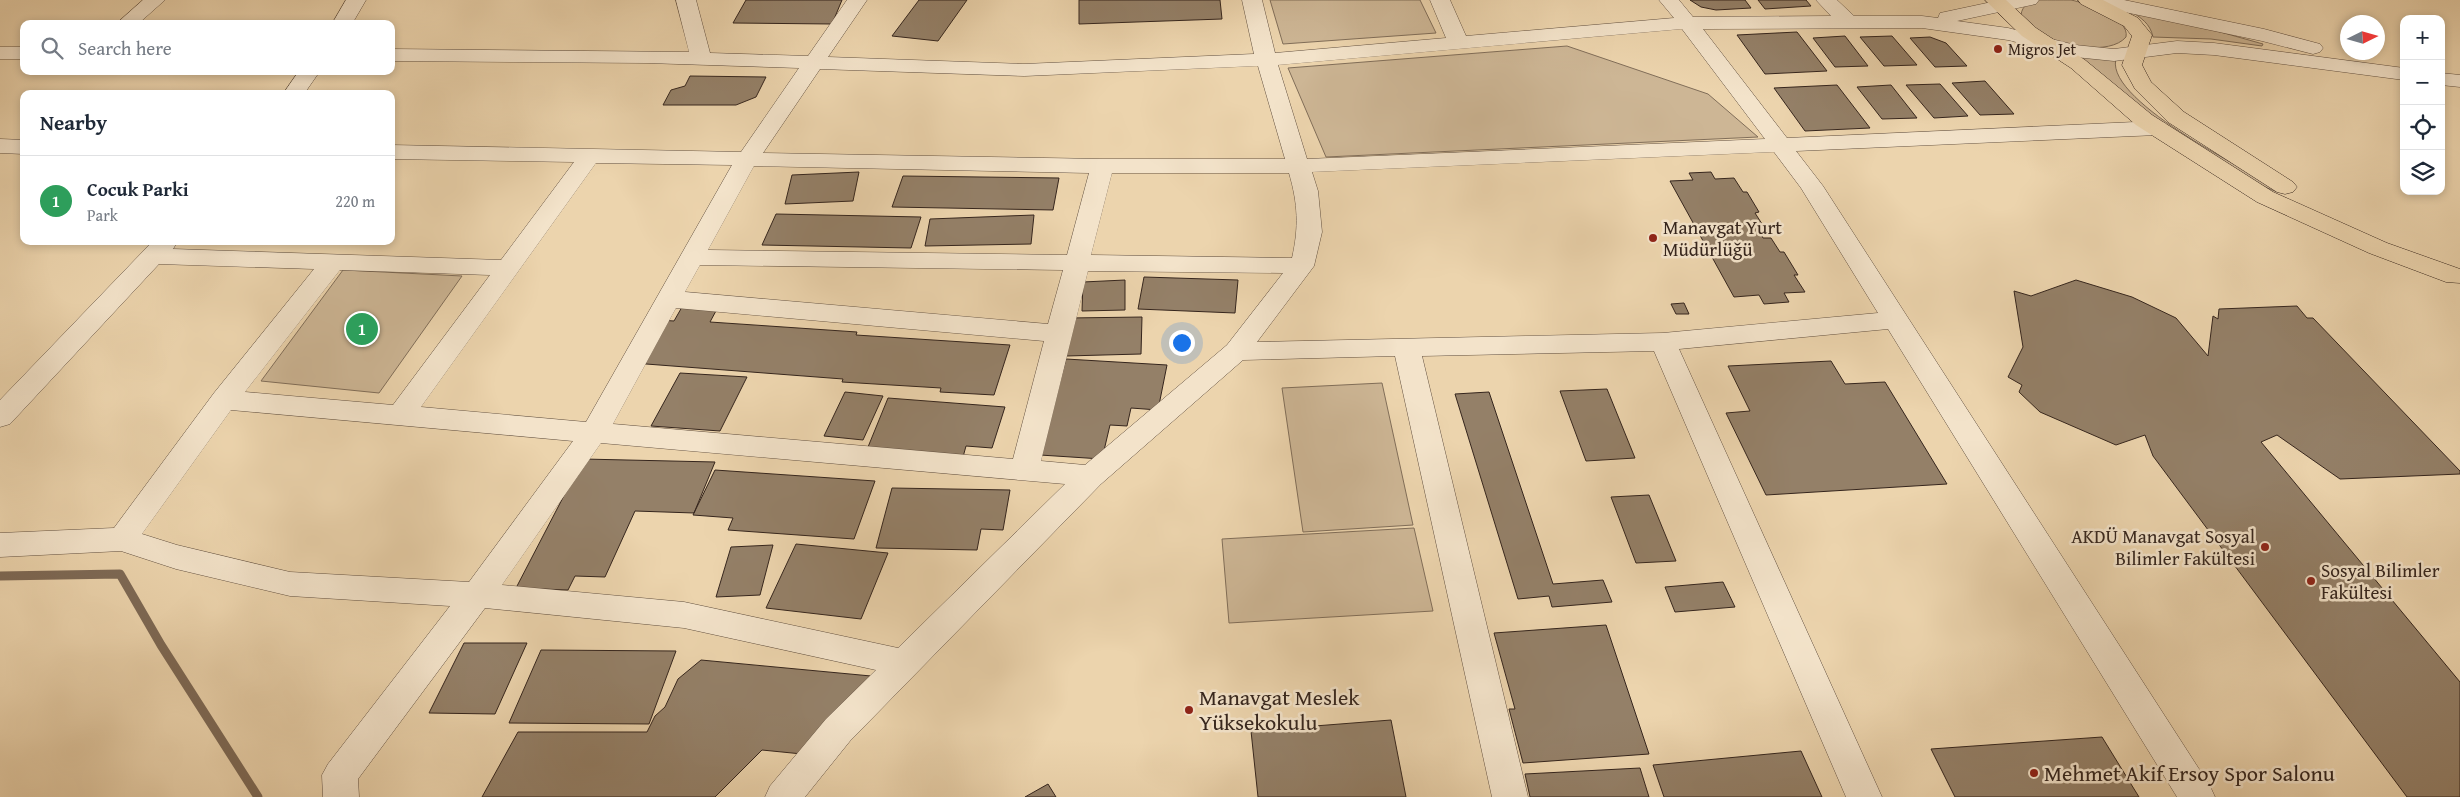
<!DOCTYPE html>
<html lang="en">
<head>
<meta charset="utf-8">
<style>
	body { margin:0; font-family:"Gentium Book Plus",serif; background:#f2f2f3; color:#1f2937 }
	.controls { position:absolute; right:15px; top:15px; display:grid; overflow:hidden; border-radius:10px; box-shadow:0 2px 8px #0003 }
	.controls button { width:45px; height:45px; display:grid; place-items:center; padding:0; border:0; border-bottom:1px solid #e0e1e3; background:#fff; color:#1f2937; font:25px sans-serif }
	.compass { position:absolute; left:2340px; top:15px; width:45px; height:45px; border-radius:50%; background:#fff; box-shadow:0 2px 8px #0003; rotate:85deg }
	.you { position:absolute; left:1181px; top:342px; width:18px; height:18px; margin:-12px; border:4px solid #fff; border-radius:50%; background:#1a73e8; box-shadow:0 0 0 8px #1a73e833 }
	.badge { display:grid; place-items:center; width:32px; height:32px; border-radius:50%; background:#8f2418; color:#fff; font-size:16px; font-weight:700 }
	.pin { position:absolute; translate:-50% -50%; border:2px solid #fff; box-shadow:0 1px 5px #0006 }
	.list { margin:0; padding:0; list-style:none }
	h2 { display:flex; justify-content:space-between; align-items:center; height:65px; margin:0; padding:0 20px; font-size:21px }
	h2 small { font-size:16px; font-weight:400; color:#747a83 }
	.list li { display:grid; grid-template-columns:32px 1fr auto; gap:15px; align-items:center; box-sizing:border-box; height:90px; padding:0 20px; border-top:1px solid #e0e1e3 }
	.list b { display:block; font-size:19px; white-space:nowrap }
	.list p { margin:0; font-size:16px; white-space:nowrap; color:#747a83 }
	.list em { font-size:16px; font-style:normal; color:#747a83 }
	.icon { flex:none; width:28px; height:28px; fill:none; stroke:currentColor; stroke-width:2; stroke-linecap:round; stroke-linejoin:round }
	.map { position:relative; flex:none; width:2460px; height:797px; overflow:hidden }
	.search { position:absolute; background:#fff; box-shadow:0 2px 8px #0003; left:20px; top:20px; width:375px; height:55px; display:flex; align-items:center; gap:12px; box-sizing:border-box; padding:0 18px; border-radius:10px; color:#747a83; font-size:19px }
	.panel { position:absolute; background:#fff; box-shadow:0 2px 8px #0003; left:20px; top:90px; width:375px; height:155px; border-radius:10px }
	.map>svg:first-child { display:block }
	.green { fill:#cdb695; stroke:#816e59 }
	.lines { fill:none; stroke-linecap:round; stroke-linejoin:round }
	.stream { stroke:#7e6a56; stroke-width:9 }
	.building { fill:#948068; stroke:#35251d }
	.minor-casing { stroke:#635141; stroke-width:1 }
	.major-casing { stroke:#35251d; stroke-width:1 }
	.minor { fill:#f3e3ca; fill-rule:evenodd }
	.major { fill:#ecd4ad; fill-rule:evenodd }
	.poi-dot { fill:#8f2418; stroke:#f3e3ca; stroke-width:2 }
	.labels { text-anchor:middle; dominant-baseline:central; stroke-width:5; stroke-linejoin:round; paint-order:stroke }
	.far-poi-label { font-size:16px; fill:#35251d; stroke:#f3e3ca; text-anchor:start }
	.poi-label { font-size:19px; fill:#35251d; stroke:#f3e3ca; text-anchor:start }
	.near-poi-label { font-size:22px; fill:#35251d; stroke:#f3e3ca; text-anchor:start }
</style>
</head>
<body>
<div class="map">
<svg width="2460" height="797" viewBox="0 0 2460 797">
	<rect width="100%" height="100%" fill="#ecd4ad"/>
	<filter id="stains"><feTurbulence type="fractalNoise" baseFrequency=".004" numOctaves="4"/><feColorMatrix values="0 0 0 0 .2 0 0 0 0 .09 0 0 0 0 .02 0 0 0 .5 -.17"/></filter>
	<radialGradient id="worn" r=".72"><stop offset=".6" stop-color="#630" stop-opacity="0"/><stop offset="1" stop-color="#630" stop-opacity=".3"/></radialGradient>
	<path class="green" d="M1270 0H1420L1436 33 1283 44Z
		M2039 0C2050 0 2061 0 2071 0 2086 3 2130 18 2126 37 2110 56 2059 46 2040 34 2033 30 2027 21 2021 15 2022 5 2030 2 2039 0Z
		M2129 10 2192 24 2263 44 2262 46 2211 39 2153 37C2150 23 2141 18 2129 10Z
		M1567 46 1708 94 1758 137 1326 157 1288 68Z
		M2072 54 2117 56C2098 97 2249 172 2279 188L2277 192 2265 187 2179 138Z
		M343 270 462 276 379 393 261 381Z
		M1382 383 1413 525 1303 532 1282 388Z
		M1414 528 1433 611 1229 623 1222 539Z"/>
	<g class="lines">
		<path class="stream" d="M0 576 120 574 161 645 258 797"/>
	</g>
	<path class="building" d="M746 0H842L832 24 733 23Z
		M919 0H967L938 41 892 36Z
		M1079 0H1220L1222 19 1079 24Z
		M1690 0H1745L1751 8 1716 10 1701 7Z
		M1758 0H1806L1811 6 1765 9Z
		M1797 32 1827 71 1765 74 1737 35Z
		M1845 36 1868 66 1835 67 1813 38Z
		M1892 36 1917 65 1884 66 1860 37Z
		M1930 37 1946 43 1967 66 1935 67 1910 38Z
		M690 76 766 77 756 97 736 105H663L671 90 685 86Z
		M1985 81 2014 114 1980 115 1952 83Z
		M1940 84 1968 116 1934 118 1906 85Z
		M1837 85 1870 128 1805 131 1774 88Z
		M1891 85 1917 118 1882 119 1857 87Z
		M859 172 853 201 785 204 792 175Z
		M1711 172 1715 179 1734 178 1743 192H1747L1759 212 1755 213 1764 227H1757L1763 238H1771L1780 252H1784L1798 275H1794L1805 292 1784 293 1789 302 1764 304 1759 295 1734 297 1670 181 1693 180 1689 173Z
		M903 176 1059 178 1053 210 892 207Z
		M776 214 921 217 911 248 762 245Z
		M1034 215 1031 244 925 246 930 219Z
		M1144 277 1238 280 1235 313 1138 309Z
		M1125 280V310L1082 311 1083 282Z
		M2076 280 2132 297 2176 318 2208 356 2213 316 2218 319 2219 309 2297 306 2307 318H2313L2460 471V474L2340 479 2277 435 2261 442 2460 682V797H2407L2153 456 2145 435 2116 445 2040 412 2019 392 2022 385 2008 377 2023 347 2014 291 2031 296Z
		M1684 303 1689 314H1676L1671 304Z
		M682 307 717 309 710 322 857 332 856 335 1010 345 994 395 940 392 941 388 842 382 843 379 633 363 659 320 674 321Z
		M1142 317 1141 354 1066 356 1069 318Z
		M1066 359 1167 365 1158 410 1131 408 1127 426 1110 425 1102 459 1040 455Z
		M1831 361 1845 384 1885 382 1947 484 1766 495 1726 413 1750 411 1728 366Z
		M680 373 747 377 720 431 651 426Z
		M1607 389 1635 458 1586 461 1560 391Z
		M845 392 883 396 863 440 824 436Z
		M1489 392 1553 584 1603 580 1612 602 1552 607 1549 596 1518 599 1455 394Z
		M888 398 1005 407 992 448 966 446 963 457 868 447Z
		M583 459 715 462 694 513 635 511 605 577 575 576 568 590 516 588Z
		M715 470 875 481 854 539 728 530 733 518 693 515Z
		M892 488 1010 490 1003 530 981 529 977 550 876 548Z
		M1649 495 1676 561 1636 563 1611 497Z
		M796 544 888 553 861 619 766 608Z
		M773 545 760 595 716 597 731 547Z
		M1723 582 1735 607 1675 612 1665 587Z
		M1606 625 1649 754 1523 763 1509 709H1515L1494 633Z
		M464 643H527L495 714 429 713Z
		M541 650 676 651 649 724 509 723Z
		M701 660 871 676 802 754 762 750 715 797H482L518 732H647L655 716 665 707 678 679Z
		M1391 720 1406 797H1258L1251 731Z
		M2102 737 2139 797H1955L1931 749Z
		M1801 751 1822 797H1664L1653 765Z
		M1640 768 1649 797H1530L1525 774Z
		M1048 784 1056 797H1025Z"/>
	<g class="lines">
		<g class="minor-casing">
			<path id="minor" d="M143 0H165L138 24H116Z
				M346 0H366L352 24H332Z
				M676 0H696L710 53 808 56 847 0H867L828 57 1024 64 1254 54 1242 0H1262L1275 53 1446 38 1430 0H1450L1466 36 1674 18 1659 0H1679L1693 17 1831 16 1816 0H1837L1854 16H1922L1938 18 1940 13 2001 0H2039L2036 4 1957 21 2008 28 2075 45 2114 49 2177 41 2214 43 2404 68V80L2214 55 2177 53 2114 61 2075 57 2008 40 1922 28 1703 29 1787 138 2157 121 2165 123 2168 128 2165 133 2157 135 1796 151 1823 186 2210 786 2215 797H2177L1888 329 1679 349 1882 797H1846L1654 351 1422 356 1528 797H1492L1395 356 1243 360 1101 484 850 741 805 797H765L770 786 826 719 876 670 684 628 485 608 358 779 359 797H323L322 775 328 764 450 606 290 596 176 569 121 551 0 557V533L114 528 214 393 314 269 159 264 10 424 0 427V400L153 241H178L173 249 501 260 574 162 391 159V145L741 152 799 68 647 63 391 61V49L689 52ZM1682 29 1765 139 1307 159 1278 65ZM1258 66 1285 159H1102L763 153 820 69 1024 76ZM1774 152 1801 188 1878 313 1663 333 1257 342 1314 266 1322 232 1318 191 1312 172ZM596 163 732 165 586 422 421 407ZM754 166 1089 173 1067 255 708 250ZM1112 173H1289C1298 204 1299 227 1292 258L1091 255ZM700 265 1063 270 1048 324 685 292ZM340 270 490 275 393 405 245 392ZM1088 271 1283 273 1227 345 1085 465 1041 461ZM676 308 1044 341 1013 459 613 424ZM231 410 573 441 469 582 290 572 177 545 142 534ZM601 443 1065 484 898 648 684 602 502 585Z
				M2086 0H2124L2264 29 2320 44 2323 48 2320 52 2313 54 2262 41 2096 6 2089 4Z
				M0 47H24V59H0Z
				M299 71H320L304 94H283Z
				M2441 73 2460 75V87L2441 85Z
				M0 139 24 140V154L0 153Z"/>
		</g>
		<g class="major-casing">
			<path id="major" d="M1985 0H2006L2036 28 2085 60 2152 115 2273 192 2387 243 2460 269V283L2446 282 2369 253 2257 202 2136 125 2071 68 2022 36Z
				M2078 0H2103L2138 18 2152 35 2142 65 2151 82 2184 112 2293 182 2297 187 2293 192 2285 194 2277 192 2168 122 2135 89 2122 65 2132 36 2124 26 2081 4Z"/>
		</g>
		<use href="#minor" class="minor"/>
		<use href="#major" class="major"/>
	</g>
	<g class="poi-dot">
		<circle cx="1998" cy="49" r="5"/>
		<circle cx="1653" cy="238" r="5"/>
		<circle cx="2265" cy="547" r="5"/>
		<circle cx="2311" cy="581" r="5"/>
		<circle cx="1189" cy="710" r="5"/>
		<circle cx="2034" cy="773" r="5"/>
	</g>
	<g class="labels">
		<g class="far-poi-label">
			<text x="2008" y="49">Migros Jet</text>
		</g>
		<g class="poi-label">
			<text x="1663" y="227">Manavgat Yurt<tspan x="1663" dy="22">Müdürlüğü</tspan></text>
			<text x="2255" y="536" text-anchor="end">AKDÜ Manavgat Sosyal<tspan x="2255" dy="22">Bilimler Fakültesi</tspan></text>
			<text x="2321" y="570">Sosyal Bilimler<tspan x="2321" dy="22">Fakültesi</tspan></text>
		</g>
		<g class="near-poi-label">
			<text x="1199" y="697">Manavgat Meslek<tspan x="1199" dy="25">Yüksekokulu</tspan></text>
			<text x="2044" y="773">Mehmet Akif Ersoy Spor Salonu</text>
		</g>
	</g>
	<rect width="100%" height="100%" filter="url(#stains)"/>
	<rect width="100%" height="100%" fill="url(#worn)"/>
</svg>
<div class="controls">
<button>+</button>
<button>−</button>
<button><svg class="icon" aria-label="locate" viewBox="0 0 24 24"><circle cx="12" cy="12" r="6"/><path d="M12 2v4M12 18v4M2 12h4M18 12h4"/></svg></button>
<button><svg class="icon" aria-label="layers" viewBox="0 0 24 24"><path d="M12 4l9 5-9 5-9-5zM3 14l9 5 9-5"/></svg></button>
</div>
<svg class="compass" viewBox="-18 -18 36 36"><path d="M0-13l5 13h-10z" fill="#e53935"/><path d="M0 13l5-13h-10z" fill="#747a83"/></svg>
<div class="you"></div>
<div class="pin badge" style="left:362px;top:329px;background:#2e9e5b">1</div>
<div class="search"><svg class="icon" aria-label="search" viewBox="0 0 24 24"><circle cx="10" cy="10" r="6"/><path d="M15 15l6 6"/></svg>Search here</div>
<section class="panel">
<h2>Nearby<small></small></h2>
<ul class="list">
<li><span class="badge" style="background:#2e9e5b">1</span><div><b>Cocuk Parki</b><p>Park</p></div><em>220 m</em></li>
</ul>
</section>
</div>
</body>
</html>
